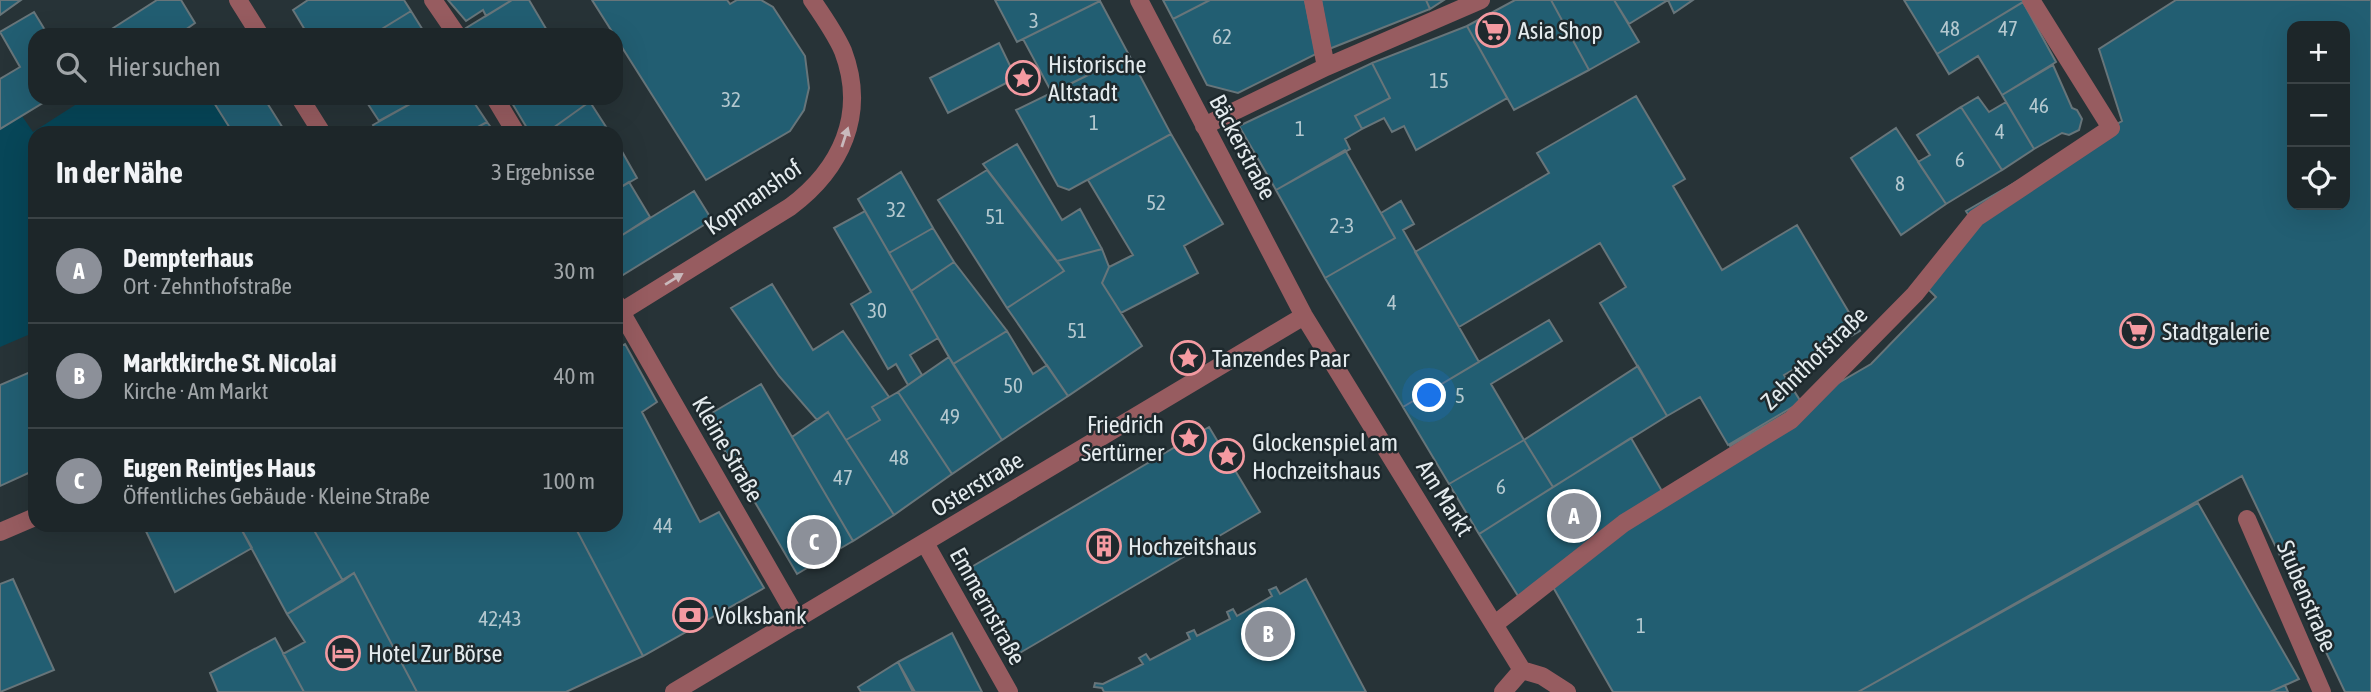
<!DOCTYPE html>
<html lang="de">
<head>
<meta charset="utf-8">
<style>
	body { margin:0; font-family:"Asap Condensed",sans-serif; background:#252e31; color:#f1f3f6 }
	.controls { position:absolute; right:21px; top:21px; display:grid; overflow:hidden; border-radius:14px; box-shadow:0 7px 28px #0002 }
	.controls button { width:63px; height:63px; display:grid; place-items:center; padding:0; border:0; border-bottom:2px solid #3b4346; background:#1d2629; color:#f1f3f6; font:35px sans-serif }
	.you { position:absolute; left:1430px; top:396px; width:24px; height:24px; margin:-18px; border:5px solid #fff; border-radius:50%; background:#1a73e8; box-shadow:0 0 0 10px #1a73e833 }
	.badge { display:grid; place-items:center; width:46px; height:46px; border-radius:50%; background:#8c9099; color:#fff; font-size:23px; font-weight:700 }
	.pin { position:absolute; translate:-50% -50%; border:4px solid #fff; box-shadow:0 2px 7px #0006 }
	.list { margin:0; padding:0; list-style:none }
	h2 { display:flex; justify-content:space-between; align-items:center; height:91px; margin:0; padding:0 28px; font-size:30px }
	h2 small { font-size:23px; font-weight:400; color:#a0a5a8 }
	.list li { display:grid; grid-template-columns:46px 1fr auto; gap:21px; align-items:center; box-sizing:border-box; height:105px; padding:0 28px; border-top:2px solid #3b4346 }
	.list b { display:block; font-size:26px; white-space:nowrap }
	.list p { margin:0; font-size:23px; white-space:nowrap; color:#a0a5a8 }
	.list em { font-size:23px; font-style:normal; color:#a0a5a8 }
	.icon { flex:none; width:38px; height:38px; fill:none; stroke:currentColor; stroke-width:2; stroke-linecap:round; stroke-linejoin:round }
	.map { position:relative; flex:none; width:2371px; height:692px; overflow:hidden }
	.search { position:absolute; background:#1d2629; box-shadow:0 7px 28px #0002; left:28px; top:28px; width:595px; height:77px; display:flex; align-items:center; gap:18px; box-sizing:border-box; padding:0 24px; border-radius:21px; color:#a0a5a8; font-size:26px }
	.panel { position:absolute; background:#1d2629; box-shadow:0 7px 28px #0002; left:28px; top:126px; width:595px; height:406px; border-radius:21px }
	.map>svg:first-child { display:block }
	.green { fill:#074658 }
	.building { fill:#225e72; stroke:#67757a; stroke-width:2; fill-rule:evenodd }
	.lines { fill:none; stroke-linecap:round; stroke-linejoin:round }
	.pedestrian { stroke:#975c60; stroke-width:18 }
	.minor { stroke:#975c60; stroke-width:18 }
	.oneway { fill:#c9b9bc }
	.labels { text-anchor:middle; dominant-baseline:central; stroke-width:5; stroke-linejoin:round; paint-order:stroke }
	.number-label { font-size:21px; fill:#b4c8cf }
	.poi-label { font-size:24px; fill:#e4ebee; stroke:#1e292d; text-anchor:start }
	.street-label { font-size:24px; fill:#e4ebee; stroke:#1e292d }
</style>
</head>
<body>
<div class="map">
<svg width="2371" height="692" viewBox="0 0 2371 692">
	<rect width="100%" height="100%" fill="#273337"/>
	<path class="green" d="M86 98H211L233 133H35V332L0 347V129L22 116 33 132Z"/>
	<path class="building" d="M0 0H21L0 15Z
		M157 0H181L195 23 178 35H109L107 32Z
		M308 0H404L411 11 372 35H308L293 10Z
		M448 0H512L486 16 483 10 466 21Z
		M512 0H529L548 32 542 35H471L466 28Z
		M592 0H727L730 4 737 0H761L773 7 805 56 809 88 804 110 790 131 706 180Z
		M995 0H1100V1L1017 42Z
		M1163 0H1210L1173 19Z
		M1210 0H1305L1316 54 1238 93 1207 85 1173 19Z
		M1321 0H1426L1430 9 1329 49Z
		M1426 0H1444L1430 9Z
		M1515 0H1551L1589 70 1514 110 1467 26Z
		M1551 0H1614L1639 42 1589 70Z
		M1614 0H1668L1629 24Z
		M1668 0H1693L1674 13Z
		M1904 0H2022L2023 2 1937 54Z
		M2176 0H2371V692H2345L2242 476 1858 692H1613L1549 580 1736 457 1730 446 1871 364 1936 297 1920 281 1975 225 1966 211 2122 121 2099 49ZM2292 26H2345V205H2292Z
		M1100 1 1129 55 1052 93 1023 39Z
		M2023 2 2056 62 2002 95 1978 56 1949 74 1937 54Z
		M411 11 426 35H372Z
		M34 12 48 35H35V98H51L0 129V79L20 67 0 32Z
		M1467 26 1507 98 1416 150 1404 126 1392 132 1384 118 1362 129 1355 116 1390 98 1372 63Z
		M999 43 1016 78 948 113 930 78Z
		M1129 55 1171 134 1069 190 1058 186 1016 110Z
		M1372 63 1390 98 1355 116 1362 129 1345 139 1350 149 1276 190 1239 126Z
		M2053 65 2072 108 2077 110 2082 119 2079 130 2069 135 2062 133 2034 149 2002 95Z
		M1636 96 1685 179 1673 186 1722 270 1797 225 1860 331 1784 375 1801 402 1728 445 1700 397 1667 416 1600 303 1626 287 1600 243 1459 327 1415 252 1549 173 1537 153Z
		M1978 97 1989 112 2006 102 2034 149 2002 170 1961 107Z
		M211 98H264L286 133H233Z
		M364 98H421L379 121Z
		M421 98H471L487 122 467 133H378L373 125Z
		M509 98H581L585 105 546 133H530Z
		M590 102 610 133H546L585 105Z
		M1961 107 2002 170 1946 204 1918 162 1930 155 1917 135Z
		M487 122 495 133H467Z
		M1896 128 1946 204 1901 235 1851 158Z
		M1171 134 1223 224 1184 246 1198 273 1121 313 1102 283 1109 267 1133 255 1088 180Z
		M1017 144 1062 220 1080 209 1102 249 1057 261 983 164Z
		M620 148 637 178 616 190V151Z
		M1345 150 1395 238 1325 278 1276 190Z
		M987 170 1064 271 1007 308 938 200Z
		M901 172 933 228 889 253 858 199Z
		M629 182 650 217 616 239V190Z
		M694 191 712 220 618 278 616 239Z
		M1401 201 1414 224 1403 230 1479 362 1403 407 1325 278 1395 238 1381 213Z
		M865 211 938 338 910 355 922 375 908 385 896 364 888 369 851 304 871 292 834 228Z
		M933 228 954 262 911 291 889 253Z
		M1102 249 1109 267 1102 283 1142 346 1068 396 1007 308 1064 271 1057 261Z
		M954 262 1007 331 953 364 911 291Z
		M772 284 813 350 843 331 889 397 872 407 880 420 846 440 828 412 817 420 779 376 731 308Z
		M1549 320 1562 341 1491 384 1524 440 1449 484 1403 407Z
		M1007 331 1033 374 1047 365 1068 396 1002 440 953 364Z
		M625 344 657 402 642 412 700 522 719 512 764 588 643 656 574 525H616V349Z
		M949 357 1002 440 952 474 898 392Z
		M1638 366 1667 416 1553 487 1524 440Z
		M35 370V470L0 486V385Z
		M761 384 853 541 797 574 705 417Z
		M898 392 952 474 894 515 846 440 880 420 872 407Z
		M828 412 894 515 853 541 792 437Z
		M1209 427 1260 512 1018 654 968 569Z
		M1631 438 1666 498 1520 599 1479 534Z
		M1524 440 1553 487 1479 534 1449 484Z
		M2198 503 2299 679 2270 692H1858Z
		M143 525H239L252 548 175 592Z
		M239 525H311L343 581 287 614Z
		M311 525H574L643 656 566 692H417L354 573 343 581Z
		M354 573 417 692H304L283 654 305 642 287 614Z
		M13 579 54 670 0 692V584Z
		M1306 579 1366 692H1104L1102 688 1094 687 1095 683 1103 684 1143 664 1139 658 1146 654 1150 660 1190 639 1187 633 1194 630 1197 636 1230 619 1227 612 1233 609 1237 616 1272 596 1269 590 1276 587 1280 594Z
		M952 633 982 692H915L898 662Z
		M275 638 304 692H218L210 673Z
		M898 662 913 692H861L858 687Z
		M2285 685 2288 692H2270Z"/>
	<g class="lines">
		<path class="pedestrian" d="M433 0 457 35
			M1139 0 1304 316 1522 670
			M1313 0 1326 67
			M495 98 516 133
			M1204 126 1326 67 1481 0
			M616 303 798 620
			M925 543 1009 692
			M1495 624 1624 523 1791 420 1915 294 1976 218 2111 128 2031 0
			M1522 670 1542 676 1567 692
			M674 692 1304 316
			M1503 692 1522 670"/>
		<path class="minor" d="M238 0 260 35
			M300 98 322 133
			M616 315 790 207C841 169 867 114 843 51 835 33 823 16 812 0
			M2247 519 2322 692
			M0 532 35 517"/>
	</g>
	<defs><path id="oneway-solid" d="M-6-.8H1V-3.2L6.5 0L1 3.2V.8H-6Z" transform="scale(1.75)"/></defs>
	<g class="oneway">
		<use href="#oneway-solid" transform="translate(845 137) rotate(-72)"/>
		<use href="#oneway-solid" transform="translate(674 279) rotate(-32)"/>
	</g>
	<defs>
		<g id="supermarket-ring" transform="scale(1.75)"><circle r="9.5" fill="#1e292d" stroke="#f49aa1" stroke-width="1.5"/><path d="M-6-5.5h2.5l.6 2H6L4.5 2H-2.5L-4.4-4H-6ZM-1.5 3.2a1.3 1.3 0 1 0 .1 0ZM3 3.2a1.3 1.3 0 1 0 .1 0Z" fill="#f49aa1"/></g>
		<g id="sight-ring" transform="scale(1.75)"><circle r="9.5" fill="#1e292d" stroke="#f49aa1" stroke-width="1.5"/><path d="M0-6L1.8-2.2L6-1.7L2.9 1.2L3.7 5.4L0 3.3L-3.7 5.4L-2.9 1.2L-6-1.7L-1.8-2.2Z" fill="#f49aa1"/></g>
		<g id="building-ring" transform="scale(1.75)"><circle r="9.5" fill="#1e292d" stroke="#f49aa1" stroke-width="1.5"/><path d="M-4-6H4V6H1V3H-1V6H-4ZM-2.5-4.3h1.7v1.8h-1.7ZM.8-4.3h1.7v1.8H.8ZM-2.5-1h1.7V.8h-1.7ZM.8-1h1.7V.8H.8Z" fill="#f49aa1"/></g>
		<g id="bank-ring" transform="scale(1.75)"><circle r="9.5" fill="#1e292d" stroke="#f49aa1" stroke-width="1.5"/><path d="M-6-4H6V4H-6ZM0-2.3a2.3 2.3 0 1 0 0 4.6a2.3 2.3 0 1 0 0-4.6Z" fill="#f49aa1"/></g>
		<g id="hotel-ring" transform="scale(1.75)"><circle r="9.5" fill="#1e292d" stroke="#f49aa1" stroke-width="1.5"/><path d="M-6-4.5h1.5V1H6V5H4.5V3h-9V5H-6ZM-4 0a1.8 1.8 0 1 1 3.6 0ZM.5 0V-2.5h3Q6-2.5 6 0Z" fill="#f49aa1"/></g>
	</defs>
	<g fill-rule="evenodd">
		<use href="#supermarket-ring" x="1493" y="30"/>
		<use href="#sight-ring" x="1023" y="78"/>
		<use href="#supermarket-ring" x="2137" y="331"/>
		<use href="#sight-ring" x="1188" y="358"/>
		<use href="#sight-ring" x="1189" y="438"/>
		<use href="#sight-ring" x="1227" y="456"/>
		<use href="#building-ring" x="1104" y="546"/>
		<use href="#bank-ring" x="690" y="615"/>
		<use href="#hotel-ring" x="343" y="653"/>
	</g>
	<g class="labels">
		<g class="number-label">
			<text x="1034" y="20">3</text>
			<text x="1950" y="28">48</text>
			<text x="2008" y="28">47</text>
			<text x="1222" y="36">62</text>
			<text x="1439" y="80">15</text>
			<text x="731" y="99">32</text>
			<text x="2039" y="105">46</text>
			<text x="1094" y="122">1</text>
			<text x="1300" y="128">1</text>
			<text x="2000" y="131">4</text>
			<text x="1960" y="159">6</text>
			<text x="1900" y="183">8</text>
			<text x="1156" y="202">52</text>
			<text x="896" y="209">32</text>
			<text x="995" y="216">51</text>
			<text x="1342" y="225">2-3</text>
			<text x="1392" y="302">4</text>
			<text x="877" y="310">30</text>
			<text x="1077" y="330">51</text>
			<text x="1013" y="385">50</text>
			<text x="1460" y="395">5</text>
			<text x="950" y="416">49</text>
			<text x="899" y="457">48</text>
			<text x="843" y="477">47</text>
			<text x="1501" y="486">6</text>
			<text x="663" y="525">44</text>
			<text x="500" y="618">42;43</text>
			<text x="1641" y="625">1</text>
		</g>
		<g class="poi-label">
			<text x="1518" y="30">Asia Shop</text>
			<text x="1048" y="64">Historische<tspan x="1048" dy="28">Altstadt</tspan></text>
			<text x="2162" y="331">Stadtgalerie</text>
			<text x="1212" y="358">Tanzendes Paar</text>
			<text x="1164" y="424" text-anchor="end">Friedrich<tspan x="1164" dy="28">Sertürner</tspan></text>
			<text x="1252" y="442">Glockenspiel am<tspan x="1252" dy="28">Hochzeitshaus</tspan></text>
			<text x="1128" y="546">Hochzeitshaus</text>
			<text x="714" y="615">Volksbank</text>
			<text x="368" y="653">Hotel Zur Börse</text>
		</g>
		<g class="street-label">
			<text transform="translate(1243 147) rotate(62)">Bäckerstraße</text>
			<text transform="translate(753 197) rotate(-35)">Kopmanshof</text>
			<text transform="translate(1814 358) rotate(-44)">Zehnthofstraße</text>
			<text transform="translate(728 449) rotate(60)">Kleine Straße</text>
			<text transform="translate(977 484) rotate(-31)">Osterstraße</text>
			<text transform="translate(1445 498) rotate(58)">Am Markt</text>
			<text transform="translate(2307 596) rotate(67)">Stubenstraße</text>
			<text transform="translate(988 606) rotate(61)">Emmernstraße</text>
		</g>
	</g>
</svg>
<div class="controls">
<button>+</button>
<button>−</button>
<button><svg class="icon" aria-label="locate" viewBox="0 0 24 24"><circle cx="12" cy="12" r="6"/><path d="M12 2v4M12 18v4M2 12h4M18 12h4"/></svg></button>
</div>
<div class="you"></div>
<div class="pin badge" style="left:1574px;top:516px">A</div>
<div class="pin badge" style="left:1268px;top:634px">B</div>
<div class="pin badge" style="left:814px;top:542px">C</div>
<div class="search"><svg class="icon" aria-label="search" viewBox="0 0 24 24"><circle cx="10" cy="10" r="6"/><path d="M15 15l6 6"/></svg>Hier suchen</div>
<section class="panel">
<h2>In der Nähe<small>3 Ergebnisse</small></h2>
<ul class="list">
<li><span class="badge">A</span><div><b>Dempterhaus</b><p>Ort · Zehnthofstraße</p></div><em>30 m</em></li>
<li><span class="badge">B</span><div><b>Marktkirche St. Nicolai</b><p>Kirche · Am Markt</p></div><em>40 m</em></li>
<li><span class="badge">C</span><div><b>Eugen Reintjes Haus</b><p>Öffentliches Gebäude · Kleine Straße</p></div><em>100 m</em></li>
</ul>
</section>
</div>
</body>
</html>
